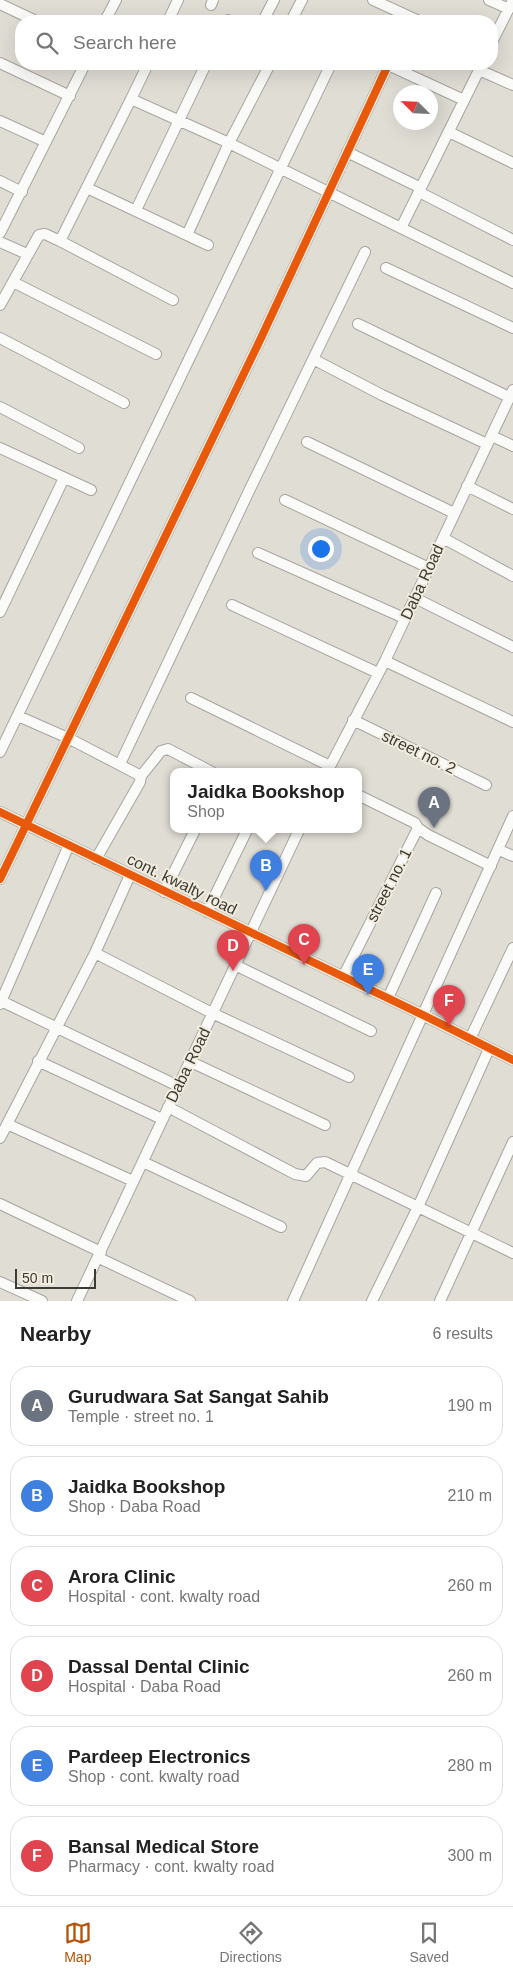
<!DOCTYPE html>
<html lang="en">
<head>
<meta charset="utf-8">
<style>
	body { margin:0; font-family:Arial,sans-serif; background:#f2f2f2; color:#222 }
	.compass { position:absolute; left:393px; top:85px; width:45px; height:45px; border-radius:50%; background:#fff; box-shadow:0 5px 20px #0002; rotate:294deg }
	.scale { position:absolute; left:15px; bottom:12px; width:81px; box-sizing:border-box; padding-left:5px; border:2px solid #3d3b35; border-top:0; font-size:14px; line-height:18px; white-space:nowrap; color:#3d3b35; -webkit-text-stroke:4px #f1ecde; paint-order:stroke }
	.you { position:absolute; left:320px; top:548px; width:18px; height:18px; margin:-12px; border:4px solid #fff; border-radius:50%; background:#1a73e8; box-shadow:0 0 0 8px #1a73e833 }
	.badge { display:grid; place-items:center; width:32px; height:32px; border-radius:50%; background:#b45309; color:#fff; font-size:16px; font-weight:700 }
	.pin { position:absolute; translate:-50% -41px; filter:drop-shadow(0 1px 2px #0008) }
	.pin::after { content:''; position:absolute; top:26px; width:18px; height:15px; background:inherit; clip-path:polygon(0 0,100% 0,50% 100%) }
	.popup { position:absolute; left:170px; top:768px; width:192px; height:65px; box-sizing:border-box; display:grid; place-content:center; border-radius:10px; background:#fff; filter:drop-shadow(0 1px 4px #0005); font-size:16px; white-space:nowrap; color:#767676 }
	.popup b { font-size:19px; color:#222 }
	.popup::after { content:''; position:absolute; left:50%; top:100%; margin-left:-10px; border:10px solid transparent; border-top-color:#fff }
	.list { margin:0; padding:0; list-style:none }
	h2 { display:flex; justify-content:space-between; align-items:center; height:65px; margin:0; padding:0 20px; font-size:21px }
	h2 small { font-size:16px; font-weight:400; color:#767676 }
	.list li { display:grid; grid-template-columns:32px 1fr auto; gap:15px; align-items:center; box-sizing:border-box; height:80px; margin:0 10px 10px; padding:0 10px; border:1px solid #e0e0e0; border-radius:20px }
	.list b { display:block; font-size:19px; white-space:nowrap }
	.list p { margin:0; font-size:16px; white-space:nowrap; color:#767676 }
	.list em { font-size:16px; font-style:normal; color:#767676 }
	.icon { flex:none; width:28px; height:28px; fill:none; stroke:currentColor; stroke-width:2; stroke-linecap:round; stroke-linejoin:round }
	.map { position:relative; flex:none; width:513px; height:1301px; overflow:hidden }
	.search { position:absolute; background:#fff; box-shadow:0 5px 20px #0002; left:15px; right:15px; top:15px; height:55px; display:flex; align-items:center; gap:12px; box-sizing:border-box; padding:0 18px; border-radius:20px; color:#767676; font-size:19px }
	.sheet { height:605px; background:#fff }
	nav { display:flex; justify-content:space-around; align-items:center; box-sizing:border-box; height:70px; border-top:1px solid #e0e0e0; background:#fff; font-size:14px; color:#767676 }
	nav a { display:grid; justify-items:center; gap:2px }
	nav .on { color:#b45309 }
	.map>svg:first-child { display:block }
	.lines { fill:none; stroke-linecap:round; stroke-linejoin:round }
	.minor-casing { stroke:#a7a59f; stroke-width:12 }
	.minor { stroke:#fafaf9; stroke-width:10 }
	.cycleway-casing { stroke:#f1ecde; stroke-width:11 }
	.cycleway { stroke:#e8590c; stroke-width:8 }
	.labels { text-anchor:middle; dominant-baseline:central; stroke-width:4; stroke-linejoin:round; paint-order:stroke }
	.street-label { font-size:16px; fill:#3d3b35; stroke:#f1ecde }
</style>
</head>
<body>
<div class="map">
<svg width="513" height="1301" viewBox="0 0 513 1301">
	<rect width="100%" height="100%" fill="#e0ddd5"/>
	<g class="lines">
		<g class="minor-casing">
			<path id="minor" d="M373 0 419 21
				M489 0 509 9
				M0 4 36 21
				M211 5 213 0
				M105 21 116 0
				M168 21 178 0
				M227 21 228 20
				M263 21 274 0
				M291 21 302 0
				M492 42 513 0
				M0 63 70 96
				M148 64 131 99 229 143 401 228 482 64
				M386 64 464 100
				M479 70 513 85
				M0 121 46 142
				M449 132 513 163
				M347 152 421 188
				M0 181 22 192
				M87 188 208 245
				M419 192 513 240
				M136 210 206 64
				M401 228 513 283
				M0 233 85 64
				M187 235 229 143 270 64
				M60 241 173 300
				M0 242 27 254
				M386 268 513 328
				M13 282 156 354
				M0 305 39 235 45 234 60 241 131 99
				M358 324 509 397
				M0 338 124 403
				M313 359 382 395 487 444
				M0 407 79 448
				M492 436 513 446
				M307 442 454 513
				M0 448 91 490
				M467 486 513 509
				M285 500 429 568
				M443 538 513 576
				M258 553 404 618
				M415 598 513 647
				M232 605 378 673
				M0 612 64 478
				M385 661 513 722
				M191 698 330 766
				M18 716 68 738 141 776
				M353 720 486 785
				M0 752 331 64
				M120 764 249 491 365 252
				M327 772 385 661 513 390
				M0 812 423 1015 513 1060
				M418 828 428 835 491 866
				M499 850 513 856
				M96 859 140 782 141 776 161 751 168 749 212 772
				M0 879 261 338 388 65
				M164 892 195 830
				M207 912 247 830
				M95 953 212 1013 349 1077
				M235 965 371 1031
				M343 977 418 828 415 823 358 795
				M388 998 436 893
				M1 1001 178 1086
				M0 1004 69 845
				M470 1039 513 948
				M38 1061 162 1119
				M191 1062 325 1125
				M168 1107 295 1174 306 1176 317 1163 325 1162 513 1253
				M7 1124 133 1181
				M0 1138 95 953 130 875
				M143 1162 281 1227
				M0 1204 101 1252
				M99 1258 190 1301
				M0 1282 42 1301
				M77 1301 299 830
				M293 1301 513 816
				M372 1301 418 1207 489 1049
				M440 1301 513 1142"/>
		</g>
		<use href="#minor" class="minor"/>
		<g class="cycleway-casing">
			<path id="cycleway" d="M0 812 423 1015 513 1060
				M0 879 261 338 388 65"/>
		</g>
		<use href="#cycleway" class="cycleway"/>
	</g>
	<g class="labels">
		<g class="street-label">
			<text transform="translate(422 582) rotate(-65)">Daba Road</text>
			<text transform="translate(419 752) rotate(26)">street no. 2</text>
			<text transform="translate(182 884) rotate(26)">cont. kwalty road</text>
			<text transform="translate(389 885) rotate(-63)">street no. 1</text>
			<text transform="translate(188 1065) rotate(-64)">Daba Road</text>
		</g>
	</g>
</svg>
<svg class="compass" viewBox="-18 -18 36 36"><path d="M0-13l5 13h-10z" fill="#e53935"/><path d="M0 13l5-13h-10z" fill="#767676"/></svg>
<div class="scale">50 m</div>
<div class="you"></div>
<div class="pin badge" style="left:434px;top:828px;background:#6b7280">A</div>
<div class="pin badge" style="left:266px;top:891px;background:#3f7fe0">B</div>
<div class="popup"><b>Jaidka Bookshop</b>Shop</div>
<div class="pin badge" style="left:304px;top:965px;background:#e0444e">C</div>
<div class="pin badge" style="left:233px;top:971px;background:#e0444e">D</div>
<div class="pin badge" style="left:368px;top:995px;background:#3f7fe0">E</div>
<div class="pin badge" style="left:449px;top:1026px;background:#e0444e">F</div>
<div class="search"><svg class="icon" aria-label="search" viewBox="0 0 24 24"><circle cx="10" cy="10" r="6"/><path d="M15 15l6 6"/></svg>Search here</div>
</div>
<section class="sheet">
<h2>Nearby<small>6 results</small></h2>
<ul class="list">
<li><span class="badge" style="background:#6b7280">A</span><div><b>Gurudwara Sat Sangat Sahib</b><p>Temple · street no. 1</p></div><em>190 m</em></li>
<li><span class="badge" style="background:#3f7fe0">B</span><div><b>Jaidka Bookshop</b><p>Shop · Daba Road</p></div><em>210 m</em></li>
<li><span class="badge" style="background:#e0444e">C</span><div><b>Arora Clinic</b><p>Hospital · cont. kwalty road</p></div><em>260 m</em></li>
<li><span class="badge" style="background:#e0444e">D</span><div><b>Dassal Dental Clinic</b><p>Hospital · Daba Road</p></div><em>260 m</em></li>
<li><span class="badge" style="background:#3f7fe0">E</span><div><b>Pardeep Electronics</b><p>Shop · cont. kwalty road</p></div><em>280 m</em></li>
<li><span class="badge" style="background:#e0444e">F</span><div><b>Bansal Medical Store</b><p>Pharmacy · cont. kwalty road</p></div><em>300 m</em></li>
</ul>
</section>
<nav>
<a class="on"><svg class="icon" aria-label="map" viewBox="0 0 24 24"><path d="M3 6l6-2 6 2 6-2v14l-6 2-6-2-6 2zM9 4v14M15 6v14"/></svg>Map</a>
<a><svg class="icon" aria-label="directions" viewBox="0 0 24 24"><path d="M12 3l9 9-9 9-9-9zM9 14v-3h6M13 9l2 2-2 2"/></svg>Directions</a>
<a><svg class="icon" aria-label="saved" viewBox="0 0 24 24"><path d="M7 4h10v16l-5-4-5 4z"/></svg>Saved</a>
</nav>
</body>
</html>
